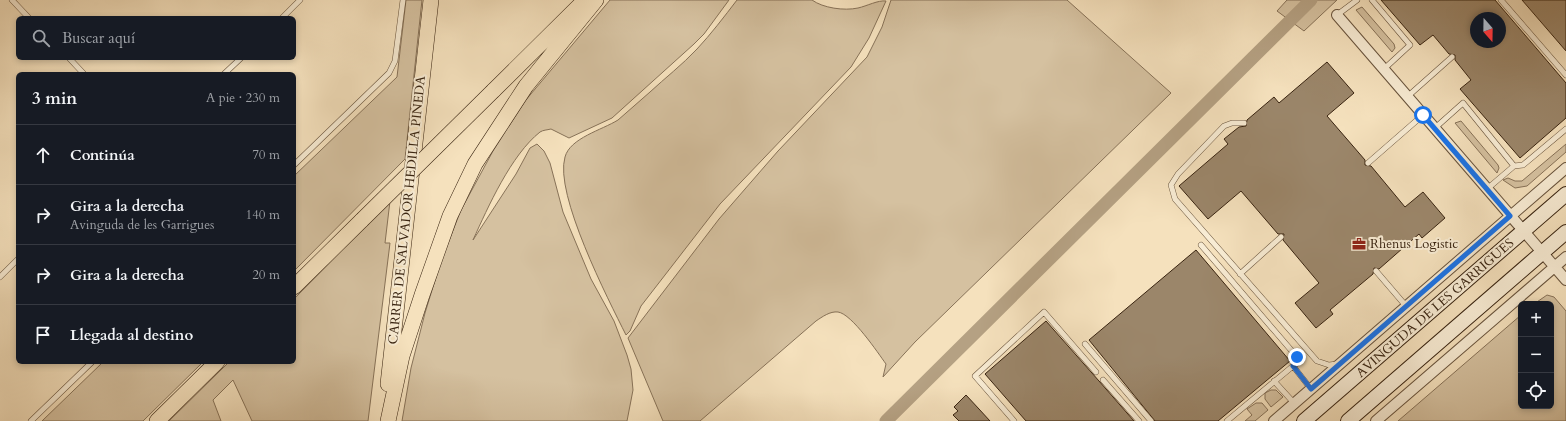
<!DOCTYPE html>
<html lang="es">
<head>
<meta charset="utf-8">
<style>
	body { margin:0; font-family:Cardo,serif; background:#20242c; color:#f1f3f6 }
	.controls { position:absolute; right:12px; bottom:12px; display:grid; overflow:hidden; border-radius:6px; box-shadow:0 2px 6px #0003 }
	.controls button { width:36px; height:36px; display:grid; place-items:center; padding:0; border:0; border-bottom:1px solid #363941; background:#171b24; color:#f1f3f6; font:20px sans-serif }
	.compass { position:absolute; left:1470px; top:12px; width:36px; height:36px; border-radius:50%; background:#171b24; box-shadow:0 2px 6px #0003; rotate:160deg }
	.stop { position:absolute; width:12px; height:12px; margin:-9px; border:3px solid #1a73e8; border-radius:50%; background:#fff }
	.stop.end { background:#1a73e8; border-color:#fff; box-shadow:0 1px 4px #0008 }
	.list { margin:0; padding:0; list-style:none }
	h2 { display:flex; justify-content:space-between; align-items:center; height:52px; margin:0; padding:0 16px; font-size:17px }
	h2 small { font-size:13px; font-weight:400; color:#9ea1a6 }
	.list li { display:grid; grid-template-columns:26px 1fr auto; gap:12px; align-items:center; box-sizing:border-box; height:60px; padding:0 16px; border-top:1px solid #363941 }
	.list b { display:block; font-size:15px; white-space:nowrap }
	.list p { margin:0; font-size:13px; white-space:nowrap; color:#9ea1a6 }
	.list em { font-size:13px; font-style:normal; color:#9ea1a6 }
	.icon { flex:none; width:22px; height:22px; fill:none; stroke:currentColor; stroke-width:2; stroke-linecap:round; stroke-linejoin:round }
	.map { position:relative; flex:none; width:1566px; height:421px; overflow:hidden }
	.search { position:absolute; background:#171b24; box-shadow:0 2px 6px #0003; left:16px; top:16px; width:280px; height:44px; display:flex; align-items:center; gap:10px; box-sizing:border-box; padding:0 14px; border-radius:6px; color:#9ea1a6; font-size:15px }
	.panel { position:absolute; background:#171b24; box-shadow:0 2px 6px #0003; left:16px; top:72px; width:280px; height:292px; border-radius:6px }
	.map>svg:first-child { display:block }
	.green { fill:#d5c1a0; stroke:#877258 }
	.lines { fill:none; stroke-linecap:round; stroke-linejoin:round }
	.canal { stroke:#b5a183; stroke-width:13 }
	.building { fill:#9b866a; stroke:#392411; fill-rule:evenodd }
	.lane-casing { stroke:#68533c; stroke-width:6 }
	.street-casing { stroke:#68533c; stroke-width:12 }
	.secondary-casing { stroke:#392411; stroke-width:16 }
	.primary-casing { stroke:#392411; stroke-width:16 }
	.lane { stroke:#f8ecd4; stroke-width:5 }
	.street { stroke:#f8ecd4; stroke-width:10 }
	.secondary { stroke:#f8ecd4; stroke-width:14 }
	.primary { stroke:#f5e1bd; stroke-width:15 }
	.primary-bridge-casing { stroke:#392411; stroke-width:16; stroke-linecap:butt }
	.primary-bridge { stroke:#f5e1bd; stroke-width:15 }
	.route { stroke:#1a73e8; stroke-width:5 }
	.labels { text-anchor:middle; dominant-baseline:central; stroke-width:4; stroke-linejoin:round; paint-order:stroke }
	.street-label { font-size:13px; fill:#392411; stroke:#f8ecd4 }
	.poi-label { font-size:13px; fill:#392411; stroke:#f8ecd4; text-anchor:start }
</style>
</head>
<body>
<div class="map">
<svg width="1566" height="421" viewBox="0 0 1566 421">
	<rect width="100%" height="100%" fill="#f5e1bd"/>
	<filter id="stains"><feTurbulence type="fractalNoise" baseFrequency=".005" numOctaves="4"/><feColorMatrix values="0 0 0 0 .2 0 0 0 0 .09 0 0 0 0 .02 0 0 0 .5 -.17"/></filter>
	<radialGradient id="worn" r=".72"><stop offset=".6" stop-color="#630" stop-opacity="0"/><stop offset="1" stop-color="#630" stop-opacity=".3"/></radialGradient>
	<path class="green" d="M406 0H422L405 159 294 271V176L397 77Z
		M610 0H729L704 34 694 44 612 118 569 138 551 129C547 130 543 130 540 132 511 155 488 207 473 240L516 174 530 148 537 144 544 151 550 163 563 212 591 279 614 321 627 355 631 369 633 390 627 421H402L411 368 425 313 441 261 461 210 493 151 525 101Z
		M737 0H812C823 8 844 11 858 8 867 6 878 0 886 1L869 38 851 67 720 204 641 306 630 331 626 335C608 299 554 194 565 157 570 138 602 130 618 120 629 111 639 101 650 92 665 78 682 65 697 49 711 34 724 17 737 0Z
		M891 0H1067L1171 93 915 342 883 377 886 364C878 353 852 314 838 312 830 311 822 317 816 321L700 421H663L628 338 719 219 778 151 867 57 882 27Z
		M1287 0H1337L1304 31 1277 11Z
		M1362 7 1394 44 1395 48 1392 52 1356 10Z
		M1461 121 1498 165 1499 168 1497 173 1455 123Z
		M1566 144V152L1527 186 1515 188 1503 180 1508 178 1515 181H1522Z
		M390 201 385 243H390L368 421H252L233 380 213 400 221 421H169L229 362H294V299Z
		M1547 295 1554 297 1566 311V421H1398L1521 315V406H1551V304H1534Z
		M103 362H203L143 421H42Z
		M1271 390H1276L1283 397 1271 407 1265 399V393Z
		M1256 403H1262L1268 410 1255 421H1245L1252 415 1247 409Z"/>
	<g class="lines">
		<path class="canal" d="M886 421 1311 0"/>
	</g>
	<path class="building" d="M1381 0H1495L1566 83V118L1520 158 1460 89 1471 80 1455 60V55L1449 54 1433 35 1420 45ZM1476 18H1500V42H1476Z
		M1522 0H1566V51Z
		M1327 62 1354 93 1327 116 1365 160V165L1371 166 1405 207 1423 192 1445 218 1422 238 1419 234 1379 269 1374 268 1373 274 1330 310 1333 314 1316 328 1295 303 1319 283 1283 240 1284 234H1278L1241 191 1208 219 1179 186 1228 144 1224 139 1239 127 1246 126 1247 120 1274 97 1279 103Z
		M1196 250 1290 361 1218 421H1155L1089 340Z
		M1046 321 1099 381 1134 421H1026L985 374Z
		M966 395 979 409 990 421H959L953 415 958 411 954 407Z"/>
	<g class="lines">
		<g class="lane-casing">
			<path id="lane" d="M12 0 29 18
				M1372 0 1410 45 1384 69
				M1501 0 1566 75
				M1337 15 1357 0
				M282 18 300 0
				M69 58 84 74
				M224 74 241 58
				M1407 97 1452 57
				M1244 123H1232L1224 126 1178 174 1171 185 1175 199 1317 361 1329 365 1337 364
				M1435 128 1463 103 1514 166
				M1368 163 1423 115
				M294 165 389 73 395 61 403 0
				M1487 189 1514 166 1523 165 1566 129
				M1201 245 1297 357V363L1293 366 1311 389
				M1376 271 1406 306
				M1240 274 1281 237
				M0 277 18 259
				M1085 344 1151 421
				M1103 380 1139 421
				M1274 381 1294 403
				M31 421 92 362
				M1014 421 975 376 1044 312 1096 372
				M1227 421 1293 366"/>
		</g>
		<g class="street-casing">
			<path id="street" d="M1337 15 1566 280
				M1274 421 1566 168
				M1376 421 1566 257"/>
		</g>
		<g class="secondary-casing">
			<path id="secondary" d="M1304 421 1566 194
				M1348 421 1566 232"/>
		</g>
		<g class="primary-casing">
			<path id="primary" d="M493 91 585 0
				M294 287 362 220
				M388 384 431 0
				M157 421 217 362
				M388 421 402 356 422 295 450 216 475 164 526 86 596 0"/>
		</g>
		<use href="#lane" class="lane"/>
		<use href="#street" class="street"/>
		<use href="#secondary" class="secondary"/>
		<use href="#primary" class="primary"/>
		<g class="primary-bridge-casing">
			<path id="primary-bridge" d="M362 220 493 91"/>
		</g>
		<use href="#primary-bridge" class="primary-bridge"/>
	</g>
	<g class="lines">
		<path class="route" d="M1297 357V363L1293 366 1311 389 1510 216 1423 115"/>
	</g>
	<defs>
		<g id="office-bare" transform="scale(1.08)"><path d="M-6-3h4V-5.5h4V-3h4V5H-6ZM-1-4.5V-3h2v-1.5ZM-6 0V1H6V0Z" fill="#8f2418" stroke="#f8ecd4" stroke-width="2.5" paint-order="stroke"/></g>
	</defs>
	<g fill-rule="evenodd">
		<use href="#office-bare" x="1359" y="244"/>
	</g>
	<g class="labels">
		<g class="street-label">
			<text transform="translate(407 210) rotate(-84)">CARRER DE SALVADOR HEDILLA PINEDA</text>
			<text transform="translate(1435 308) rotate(-41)">AVINGUDA DE LES GARRIGUES</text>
		</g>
		<g class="poi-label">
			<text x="1370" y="244">Rhenus Logistic</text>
		</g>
	</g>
	<rect width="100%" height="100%" filter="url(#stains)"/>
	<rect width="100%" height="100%" fill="url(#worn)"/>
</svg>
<div class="controls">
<button>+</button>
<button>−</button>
<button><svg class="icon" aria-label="locate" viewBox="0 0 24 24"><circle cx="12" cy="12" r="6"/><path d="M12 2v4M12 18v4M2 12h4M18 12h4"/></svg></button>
</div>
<svg class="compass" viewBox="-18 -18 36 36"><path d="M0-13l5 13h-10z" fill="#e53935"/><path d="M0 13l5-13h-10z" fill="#9ea1a6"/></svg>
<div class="stop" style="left:1423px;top:115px"></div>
<div class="stop end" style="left:1297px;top:357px"></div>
<div class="search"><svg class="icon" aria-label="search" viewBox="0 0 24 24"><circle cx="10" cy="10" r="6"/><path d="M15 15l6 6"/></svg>Buscar aquí</div>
<section class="panel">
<h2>3 min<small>A pie · 230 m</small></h2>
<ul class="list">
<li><svg class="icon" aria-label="ahead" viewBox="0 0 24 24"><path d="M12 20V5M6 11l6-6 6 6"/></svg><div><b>Continúa</b></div><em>70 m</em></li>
<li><svg class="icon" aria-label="right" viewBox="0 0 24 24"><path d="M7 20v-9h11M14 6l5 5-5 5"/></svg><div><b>Gira a la derecha</b><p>Avinguda de les Garrigues</p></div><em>140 m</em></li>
<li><svg class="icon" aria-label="right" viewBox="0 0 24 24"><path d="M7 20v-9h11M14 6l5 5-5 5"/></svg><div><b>Gira a la derecha</b></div><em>20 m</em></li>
<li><svg class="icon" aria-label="arrive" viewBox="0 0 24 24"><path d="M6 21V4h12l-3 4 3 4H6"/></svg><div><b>Llegada al destino</b></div></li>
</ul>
</section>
</div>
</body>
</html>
